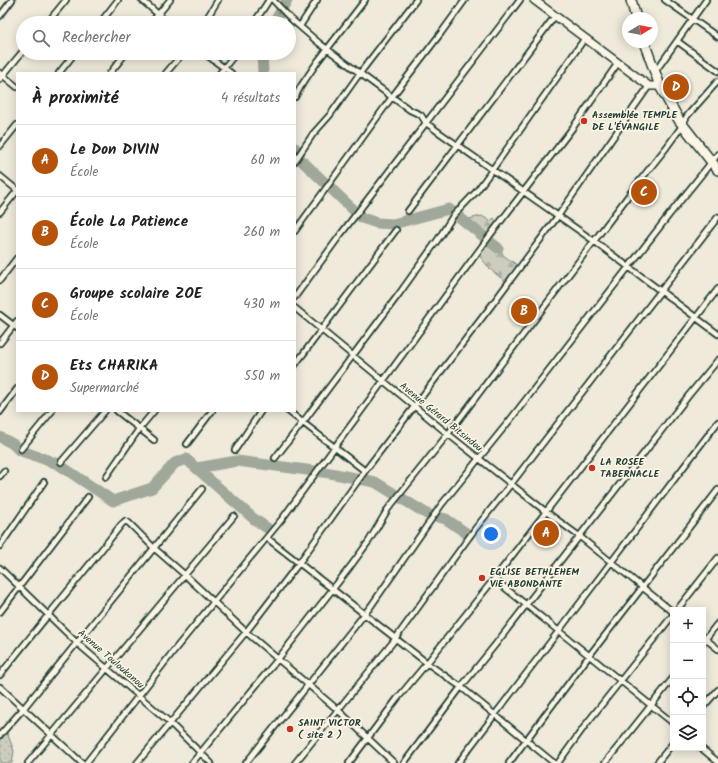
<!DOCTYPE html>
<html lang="fr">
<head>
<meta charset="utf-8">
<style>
	body { margin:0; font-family:Kalam,sans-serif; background:#f2f2f2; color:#202124 }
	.controls { position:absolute; right:12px; bottom:12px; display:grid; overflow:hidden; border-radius:0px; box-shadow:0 2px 10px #0003 }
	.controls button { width:36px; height:36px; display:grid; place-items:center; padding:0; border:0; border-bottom:1px solid #e0e0e0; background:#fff; color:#202124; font:20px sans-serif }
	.compass { position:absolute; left:622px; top:12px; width:36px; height:36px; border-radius:50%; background:#fff; box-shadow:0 2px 10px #0003; rotate:80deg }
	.you { position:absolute; left:491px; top:534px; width:14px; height:14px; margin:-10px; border:3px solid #fff; border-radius:50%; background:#1a73e8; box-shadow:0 0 0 6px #1a73e833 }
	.badge { display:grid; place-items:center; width:26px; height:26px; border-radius:50%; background:#b45309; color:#fff; font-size:13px; font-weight:700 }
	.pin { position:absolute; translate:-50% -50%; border:2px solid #fff; box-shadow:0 1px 4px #0006 }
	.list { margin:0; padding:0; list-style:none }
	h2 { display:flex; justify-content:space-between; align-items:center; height:52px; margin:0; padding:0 16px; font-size:17px }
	h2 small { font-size:13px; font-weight:400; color:#757577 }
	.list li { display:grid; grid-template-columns:26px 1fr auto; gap:12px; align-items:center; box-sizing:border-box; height:72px; padding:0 16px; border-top:1px solid #e0e0e0 }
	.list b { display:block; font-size:15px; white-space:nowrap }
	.list p { margin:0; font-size:13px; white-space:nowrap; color:#757577 }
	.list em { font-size:13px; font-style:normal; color:#757577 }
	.icon { flex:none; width:22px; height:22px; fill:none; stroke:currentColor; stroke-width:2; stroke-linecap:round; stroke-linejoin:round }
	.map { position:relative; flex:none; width:718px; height:763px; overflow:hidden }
	.search { position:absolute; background:#fff; box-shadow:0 2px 10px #0003; left:16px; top:16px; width:280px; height:44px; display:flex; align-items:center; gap:10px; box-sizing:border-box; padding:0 14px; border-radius:22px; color:#757577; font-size:15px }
	.panel { position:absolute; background:#fff; box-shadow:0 2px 10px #0003; left:16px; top:72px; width:280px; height:340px; border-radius:0px }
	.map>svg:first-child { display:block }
	.grass { fill:url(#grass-dots); stroke:#76857a }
	.forest { fill:url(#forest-firs); stroke:#76857a }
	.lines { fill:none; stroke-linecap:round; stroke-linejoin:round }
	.river { stroke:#9fa89a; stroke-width:11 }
	.street-casing { stroke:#1f3d34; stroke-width:8 }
	.secondary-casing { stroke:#1f3d34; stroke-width:10 }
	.highway-casing { stroke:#1f3d34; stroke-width:12 }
	.street { stroke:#fcf5e5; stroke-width:4.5 }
	.secondary { stroke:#fcf5e5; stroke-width:7 }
	.highway { stroke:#fcf5e5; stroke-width:9 }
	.poi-dot { fill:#c8321e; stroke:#fcf5e5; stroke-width:1.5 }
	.labels { text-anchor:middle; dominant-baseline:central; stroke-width:3.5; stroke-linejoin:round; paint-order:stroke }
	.poi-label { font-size:10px; font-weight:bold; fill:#1f3d34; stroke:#fcf5e5; text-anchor:start }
	.street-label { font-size:10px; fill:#1f3d34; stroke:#fcf5e5 }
</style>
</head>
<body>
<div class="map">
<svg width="718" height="763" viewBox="0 0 718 763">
	<defs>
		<pattern id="grass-dots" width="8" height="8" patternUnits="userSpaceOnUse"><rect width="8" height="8" fill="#cccdbf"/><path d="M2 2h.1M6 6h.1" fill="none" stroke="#afb1a5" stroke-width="1.8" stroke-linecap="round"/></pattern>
		<pattern id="forest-firs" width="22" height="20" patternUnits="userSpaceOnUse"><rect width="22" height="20" fill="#cccdbf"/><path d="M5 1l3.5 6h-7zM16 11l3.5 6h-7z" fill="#afb1a5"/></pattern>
	</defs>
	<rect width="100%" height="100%" fill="#efeada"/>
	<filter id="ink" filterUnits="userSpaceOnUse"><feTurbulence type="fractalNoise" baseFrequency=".025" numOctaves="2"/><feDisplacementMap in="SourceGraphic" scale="8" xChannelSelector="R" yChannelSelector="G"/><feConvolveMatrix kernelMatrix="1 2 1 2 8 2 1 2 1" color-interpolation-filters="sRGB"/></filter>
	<g filter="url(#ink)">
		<path class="grass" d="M6 730 14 751 12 763H0V737Z"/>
		<path class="forest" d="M482 216 490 221 494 218 498 225 490 235 493 240 492 246 500 247 503 255 517 265 506 282 491 270 477 253 480 244 485 234 476 229 464 224 468 219Z"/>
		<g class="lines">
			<path class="river" d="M274 23 287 0
				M262 53 263 73
				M295 148 299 155 300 159 362 218 377 223 393 224 449 209 498 248
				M0 437 13 444 19 450 58 464 113 501 152 488 175 463 186 459 254 519 267 528
				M197 468 237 461 330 473 375 482 427 514 446 519 469 535"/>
			<g class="street-casing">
				<path id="street" d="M142 0 168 23
					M273 0 291 19 319 43 392 97 410 110 421 115 426 123 440 133 594 241 718 334
					M665 0 718 37
					M0 16 12 0
					M47 23 66 0
					M100 23 118 0
					M151 23 170 0
					M204 23 218 0
					M254 23 269 0
					M300 26 317 0
					M677 41 718 71
					M204 53 231 73
					M655 72 706 0
					M0 73 17 87
					M59 73 75 53
					M110 73 126 53
					M166 73 183 53
					M220 73 236 53
					M0 79 23 51
					M295 97 301 86 318 61 365 0
					M0 146 17 125
					M295 161 313 134 330 115 360 73 416 0
					M0 176 17 190
					M408 211 555 16
					M0 212 17 191
					M295 231 392 97 441 33 465 0
					M0 280 17 258
					M295 297 341 234 520 0
					M295 308 448 434 545 511 579 536 673 612
					M0 315 17 328
					M0 343 17 321
					M295 365 396 230
					M117 411 154 440
					M288 411 365 471
					M0 412 17 389
					M187 444 212 411
					M21 449 52 411
					M235 450 261 411
					M275 458 303 422 399 294 439 238 453 216 476 192 492 170 585 38
					M61 462 105 411
					M0 476 4 471
					M106 477 139 429 154 411
					M267 538 427 663 461 687 554 763
					M0 546 44 482
					M0 568 77 643 167 720 211 763
					M494 579 673 723
					M677 610 718 558
					M0 612 88 497
					M703 637 718 649
					M703 642 718 623
					M0 675C40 624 82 575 121 525L125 521 129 523 154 548 185 575 246 632 338 710 394 763
					M0 687 82 763
					M703 707 718 690
					M0 735 23 709 202 489
					M701 748 718 762
					M28 763 234 516
					M86 763 176 648 282 519 491 234 574 126 618 63
					M137 763 246 632 299 563 365 471 488 310 558 216 649 86
					M192 763 278 659 350 567 369 541 388 509 448 434 638 183 666 148 682 126 687 116 718 81
					M246 763 371 606 442 504 510 420 669 215 718 154
					M295 763 393 642 475 529 511 484 718 217
					M349 763 397 699 427 663 494 579 718 289
					M404 763 461 687 495 645 689 395 718 360
					M458 763 718 422
					M509 763 589 656 718 490
					M558 763 587 723 673 615
					M605 763 673 678
					M657 763 673 743"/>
			</g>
			<g class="secondary-casing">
				<path id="secondary" d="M534 0 649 86H660"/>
			</g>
			<g class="highway-casing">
				<path id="highway" d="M631 0 636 18
					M644 42 660 86 679 120 718 170"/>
			</g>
			<use href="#street" class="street"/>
			<use href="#secondary" class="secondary"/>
			<use href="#highway" class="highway"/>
		</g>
	</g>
	<g class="poi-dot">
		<circle cx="584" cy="121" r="4"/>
		<circle cx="592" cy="468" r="4"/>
		<circle cx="482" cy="578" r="4"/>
		<circle cx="290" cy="729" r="4"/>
	</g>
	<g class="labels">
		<g class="poi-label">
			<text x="592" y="115">Assemblée TEMPLE<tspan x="592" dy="12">DE L'ÉVANGILE</tspan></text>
			<text x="600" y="462">LA ROSEE<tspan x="600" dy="12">TABERNACLE</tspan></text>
			<text x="490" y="572">EGLISE BETHLEHEM<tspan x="490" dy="12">ViE ABONDANTE</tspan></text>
			<text x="298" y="723">SAINT VICTOR<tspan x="298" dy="12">( site 2 )</tspan></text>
		</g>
		<g class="street-label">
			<text transform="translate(441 417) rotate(39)">Avenue Gérard Bitsindou</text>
			<text transform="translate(111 659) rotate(41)">Avenue Touloukanou</text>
		</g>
	</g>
</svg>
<div class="controls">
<button>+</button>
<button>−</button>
<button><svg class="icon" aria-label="locate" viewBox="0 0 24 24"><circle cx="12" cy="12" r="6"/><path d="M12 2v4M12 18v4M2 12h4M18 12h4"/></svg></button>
<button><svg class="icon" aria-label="layers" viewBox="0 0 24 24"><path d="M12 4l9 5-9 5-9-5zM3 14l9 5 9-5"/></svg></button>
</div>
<svg class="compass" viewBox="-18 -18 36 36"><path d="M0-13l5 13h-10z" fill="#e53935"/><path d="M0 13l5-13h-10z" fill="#757577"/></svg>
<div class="you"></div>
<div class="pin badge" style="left:546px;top:533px">A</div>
<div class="pin badge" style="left:524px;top:311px">B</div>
<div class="pin badge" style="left:644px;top:192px">C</div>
<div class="pin badge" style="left:676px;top:87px">D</div>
<div class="search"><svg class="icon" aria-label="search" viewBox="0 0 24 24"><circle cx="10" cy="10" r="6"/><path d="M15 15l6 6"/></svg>Rechercher</div>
<section class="panel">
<h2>À proximité<small>4 résultats</small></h2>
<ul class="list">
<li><span class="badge">A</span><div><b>Le Don DIVIN</b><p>École</p></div><em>60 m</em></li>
<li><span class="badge">B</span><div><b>École La Patience</b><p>École</p></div><em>260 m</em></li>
<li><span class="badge">C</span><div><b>Groupe scolaire ZOE</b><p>École</p></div><em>430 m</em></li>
<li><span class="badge">D</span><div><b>Ets CHARIKA</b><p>Supermarché</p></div><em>550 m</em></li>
</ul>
</section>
</div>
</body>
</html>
